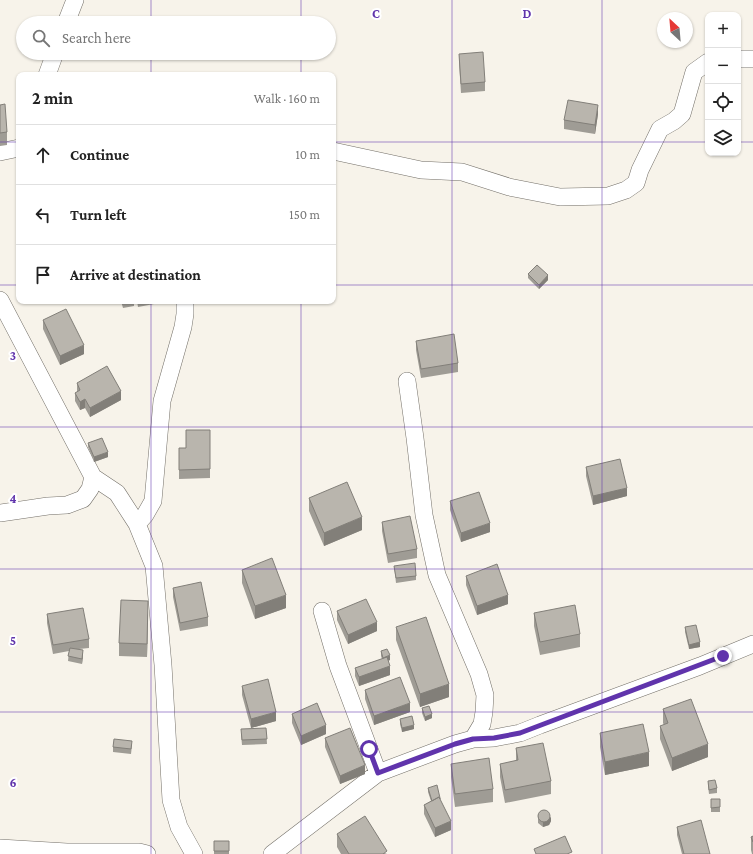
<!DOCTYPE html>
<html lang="en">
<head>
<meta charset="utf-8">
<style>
	body { margin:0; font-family:"Crimson Pro",serif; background:#f2f2f2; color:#222 }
	.controls { position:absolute; right:12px; top:12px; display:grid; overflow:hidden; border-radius:8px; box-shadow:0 1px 3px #0004 }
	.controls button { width:36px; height:36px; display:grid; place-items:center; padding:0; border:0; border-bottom:1px solid #e0e0e0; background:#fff; color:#222; font:20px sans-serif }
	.compass { position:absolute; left:657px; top:12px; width:36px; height:36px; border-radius:50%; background:#fff; box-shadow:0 1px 3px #0004; rotate:334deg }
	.stop { position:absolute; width:12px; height:12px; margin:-9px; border:3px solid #6034ac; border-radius:50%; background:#fff }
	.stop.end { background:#6034ac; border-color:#fff; box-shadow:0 1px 4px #0008 }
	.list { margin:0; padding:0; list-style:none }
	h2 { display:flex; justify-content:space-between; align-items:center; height:52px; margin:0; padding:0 16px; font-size:17px }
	h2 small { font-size:13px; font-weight:400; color:#767676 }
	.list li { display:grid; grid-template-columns:26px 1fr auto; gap:12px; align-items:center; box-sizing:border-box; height:60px; padding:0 16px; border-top:1px solid #e0e0e0 }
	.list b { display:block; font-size:15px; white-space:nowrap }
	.list em { font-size:13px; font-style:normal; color:#767676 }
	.icon { flex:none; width:22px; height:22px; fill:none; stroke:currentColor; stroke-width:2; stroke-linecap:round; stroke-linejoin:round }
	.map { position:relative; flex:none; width:753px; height:854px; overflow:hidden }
	.search { position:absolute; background:#fff; box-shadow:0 1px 3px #0004; left:16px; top:16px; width:320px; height:44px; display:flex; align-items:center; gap:10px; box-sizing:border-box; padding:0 14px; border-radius:22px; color:#767676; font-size:15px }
	.panel { position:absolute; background:#fff; box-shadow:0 1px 3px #0004; left:16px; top:72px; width:320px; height:232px; border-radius:8px }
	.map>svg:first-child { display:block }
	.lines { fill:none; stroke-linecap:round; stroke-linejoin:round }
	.street-casing { stroke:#747069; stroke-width:18 }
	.street { stroke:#fff; stroke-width:17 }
	.wall { fill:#9f9c95 }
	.shaded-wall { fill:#827f79 }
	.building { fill:#b9b5ad; stroke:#827f79 }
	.route { stroke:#6034ac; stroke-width:5 }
	.grid { fill:none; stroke:#6034ac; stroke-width:1; stroke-opacity:0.55 }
	.grid-label { font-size:13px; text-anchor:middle; font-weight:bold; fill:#6034ac; stroke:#fff; stroke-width:4; stroke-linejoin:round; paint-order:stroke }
</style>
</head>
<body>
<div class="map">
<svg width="753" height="854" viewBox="0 0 753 854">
	<rect width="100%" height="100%" fill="#f7f3ea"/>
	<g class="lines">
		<g class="street-casing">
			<path id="street" d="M66 23 75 0
				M738 59H753
				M47 75 55 53
				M333 151 421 170 462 172 509 187 560 197 608 196 626 190 636 183 640 170 660 129 674 121 682 114 694 72 708 62
				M0 152 19 148
				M0 300 93 477 117 493 137 524 154 566 163 665 171 800 179 827 194 854
				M407 381 415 438 424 515 437 575 479 674 485 695 484 712 482 724 473 739
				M0 513 48 506 67 505 83 499 90 489 93 477
				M137 524 145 515 153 501 162 401 183 327 185 314V301
				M322 611 338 666 378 773
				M0 848 67 852H139L147 854
				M272 854 378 773 455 744 473 739 494 738 520 733 540 725 700 666 753 644"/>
		</g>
		<use href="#street" class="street"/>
	</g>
	<path class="wall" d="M459 54 485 82V91L461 93 459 63Z
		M0 105 7 132V145L0 146Z
		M598 114 595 134 564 129V120Z
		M528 274 548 280 539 289 528 278Z
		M121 301H134V306L123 308Z
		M137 301H170L138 307Z
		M43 320 84 354 60 365 43 329Z
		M416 341 458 363V372L421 378 416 350Z
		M77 383 121 400 90 417 85 408 80 410 75 401V393L77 392Z
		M210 430V478L179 479V448H186Z
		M88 443 108 457 94 462 88 447Z
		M586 467 627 496 593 505 586 476Z
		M309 498 362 530 324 546 309 511Z
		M450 501 490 532 461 542 450 510Z
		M382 522 417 549V558L388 563 382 531Z
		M394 566 416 576V580L396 583Z
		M242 570 286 608 255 619 242 583Z
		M466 576 508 604 477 615 466 585Z
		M173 588 208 617V626L180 631 173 597Z
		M337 611 377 631 348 644 337 620Z
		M534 613 580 634V647L540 655 534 626Z
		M47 614 89 639V648L79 649 83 655 82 664 68 661 69 651 53 654 47 623Z
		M148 614 147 657 119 656V643Z
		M396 627 449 697 420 707 396 640Z
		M685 627 700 647 689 649 685 632Z
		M381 651 390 660 388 661 390 675 359 686 355 676V668L382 659 381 656Z
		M242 686 276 721 251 728 242 695Z
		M365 690 410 712 374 725 365 699Z
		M422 708 432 718 425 721 422 713Z
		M663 709 708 757 672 771 660 739V726L664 725 663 723Z
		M292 714 326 734 301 745 292 723Z
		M400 719 414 729 402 732 400 724Z
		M266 728 267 744 242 745 241 734Z
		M600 733 649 766 605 775 600 747Z
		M325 738 365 774 340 784 325 747Z
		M132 745 131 754 113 752V747Z
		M516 748 551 781V794L505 803 500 777V764L516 761Z
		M451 764 493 789V802L455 807 451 777Z
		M708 781 717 788V793L709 794 708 786Z
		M428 788 440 800 451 830 435 837 424 814V805L431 801 428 792Z
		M711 799H720V812H711Z
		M538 814 551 821 549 825 543 827 538 823Z
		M677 827 710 854H682L677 835Z
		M337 834 387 854H341L337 847Z
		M753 836V854H752L751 850V837Z
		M214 841H229V854H214Z"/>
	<path class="shaded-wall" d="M598 105V114L595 134V125Z
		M548 275V280L539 289V285Z
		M84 345V354L60 365V356Z
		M121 391V400L90 417V408Z
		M85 399V408L80 410V402Z
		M108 452V457L94 462V457Z
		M627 488V496L593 505V496Z
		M362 517V530L324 546V533Z
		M490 523V532L461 542V533Z
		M286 595V608L255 619V606Z
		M508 595V604L477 615V606Z
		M148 601V614L147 657V644Z
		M377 622V631L348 644V635Z
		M700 642V647L689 649V645Z
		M83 650V655L82 664V659Z
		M390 655V660L383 662V658Z
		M390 666V675L359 686V677Z
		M449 684V697L420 707V694Z
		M410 703V712L374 725V716Z
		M276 712V721L251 728V719Z
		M432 714V718L425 721V717Z
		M326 725V734L301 745V736Z
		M414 725V729L402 732V728Z
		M708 744V757L672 771V758Z
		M649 752V766L605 775V762Z
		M365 765V774L340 784V776Z
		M551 817V821L549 825 543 827V822Z
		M451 821V830L435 837V828Z"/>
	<path class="building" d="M483 52 485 82 461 84 459 54Z
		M568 100 598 105 595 125 564 120Z
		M5 104 7 132 0 133V105Z
		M537 265 548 275 539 285 528 274Z
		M122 301H134L123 303Z
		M66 309 84 345 60 356 43 320Z
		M454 334 458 363 421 369 416 341Z
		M107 366 121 391 90 408 85 399 80 402 75 393 80 390 77 383Z
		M186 430H210V469L179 470V448H186Z
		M102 438 108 452 94 457 88 443Z
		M620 459 627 488 593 496 586 467Z
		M347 482 362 517 324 533 309 498Z
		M479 492 490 523 461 533 450 501Z
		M410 516 417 549 388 554 382 522Z
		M272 558 286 595 255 606 242 570Z
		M415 563 416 576 396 578 394 566Z
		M497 564 508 595 477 606 466 576Z
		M201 582 208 617 180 623 173 588Z
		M366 599 377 622 348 635 337 611Z
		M121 600 148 601 147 644 119 643Z
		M575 605 580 634 540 642 534 613Z
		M83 608 89 639 53 645 47 614Z
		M426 617 449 684 420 694 396 627Z
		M696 625 700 642 689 645 685 627Z
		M70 648 83 650 82 659 68 656Z
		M387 649 390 655 383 658 381 651Z
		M387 657 390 666 359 677 355 668Z
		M400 677 410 703 374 716 365 690Z
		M268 679 276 712 251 719 242 686Z
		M691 699 708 744 672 758 660 726 668 723 663 709Z
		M317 703 326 725 301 736 292 714Z
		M429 706 432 714 425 717 422 708Z
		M412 716 414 725 402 728 400 719Z
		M643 724 649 752 605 762 600 733Z
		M266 728 267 739 242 740 241 729Z
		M350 728 365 765 340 776 325 738Z
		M114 739 132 741 131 749 113 747Z
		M543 743 551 781 505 790 500 764 518 760 516 748Z
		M489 758 493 789 455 794 451 764Z
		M715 780 717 788 709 790 708 781Z
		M437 785 440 798V799L439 797 432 801 428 788Z
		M439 797 451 821 435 828 424 805Z
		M711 799H720V807L711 808Z
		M538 816a6 6 0 1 1 12 0a6 6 0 1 1-12 0Z
		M365 816 387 851 383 854H349L337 834Z
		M701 820 710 854H684L677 827Z
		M565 836 572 852 567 854H536L534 849Z
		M753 836V842L751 837Z
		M214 841H229V851H214Z"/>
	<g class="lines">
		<path class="route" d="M369 749 378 773 455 744 473 739 494 738 520 733 723 656"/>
	</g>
	<path class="grid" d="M151 0V23M301 0V23M452 0V854M602 0V854M151 53V75M301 53V75M0 142H19M333 142H708M738 142H753M0 285H19M333 285H753M151 301V854M301 301V854M0 427H753M0 569H753M0 712H753"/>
	<g class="grid-label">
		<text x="376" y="18">C</text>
		<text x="527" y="18">D</text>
		<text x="13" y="360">3</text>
		<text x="13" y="503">4</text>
		<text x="13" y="645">5</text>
		<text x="13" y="787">6</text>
	</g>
</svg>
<div class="controls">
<button>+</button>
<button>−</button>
<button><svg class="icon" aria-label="locate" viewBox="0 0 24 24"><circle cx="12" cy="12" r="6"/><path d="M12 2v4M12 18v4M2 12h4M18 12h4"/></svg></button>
<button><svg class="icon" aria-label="layers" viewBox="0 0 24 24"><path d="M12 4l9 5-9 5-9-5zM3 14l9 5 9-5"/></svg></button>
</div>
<svg class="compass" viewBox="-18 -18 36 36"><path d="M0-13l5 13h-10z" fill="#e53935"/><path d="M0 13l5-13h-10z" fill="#767676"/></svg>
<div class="stop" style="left:369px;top:749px"></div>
<div class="stop end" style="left:723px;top:656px"></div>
<div class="search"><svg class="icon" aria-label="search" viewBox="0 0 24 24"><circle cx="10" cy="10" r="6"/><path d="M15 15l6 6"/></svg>Search here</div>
<section class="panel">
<h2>2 min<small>Walk · 160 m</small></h2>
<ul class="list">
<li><svg class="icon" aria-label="ahead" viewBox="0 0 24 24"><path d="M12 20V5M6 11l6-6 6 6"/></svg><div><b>Continue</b></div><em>10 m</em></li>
<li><svg class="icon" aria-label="left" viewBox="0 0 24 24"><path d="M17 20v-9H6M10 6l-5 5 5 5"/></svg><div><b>Turn left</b></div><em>150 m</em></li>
<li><svg class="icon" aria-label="arrive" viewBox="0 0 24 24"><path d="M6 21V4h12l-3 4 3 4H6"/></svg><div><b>Arrive at destination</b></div></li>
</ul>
</section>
</div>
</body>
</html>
